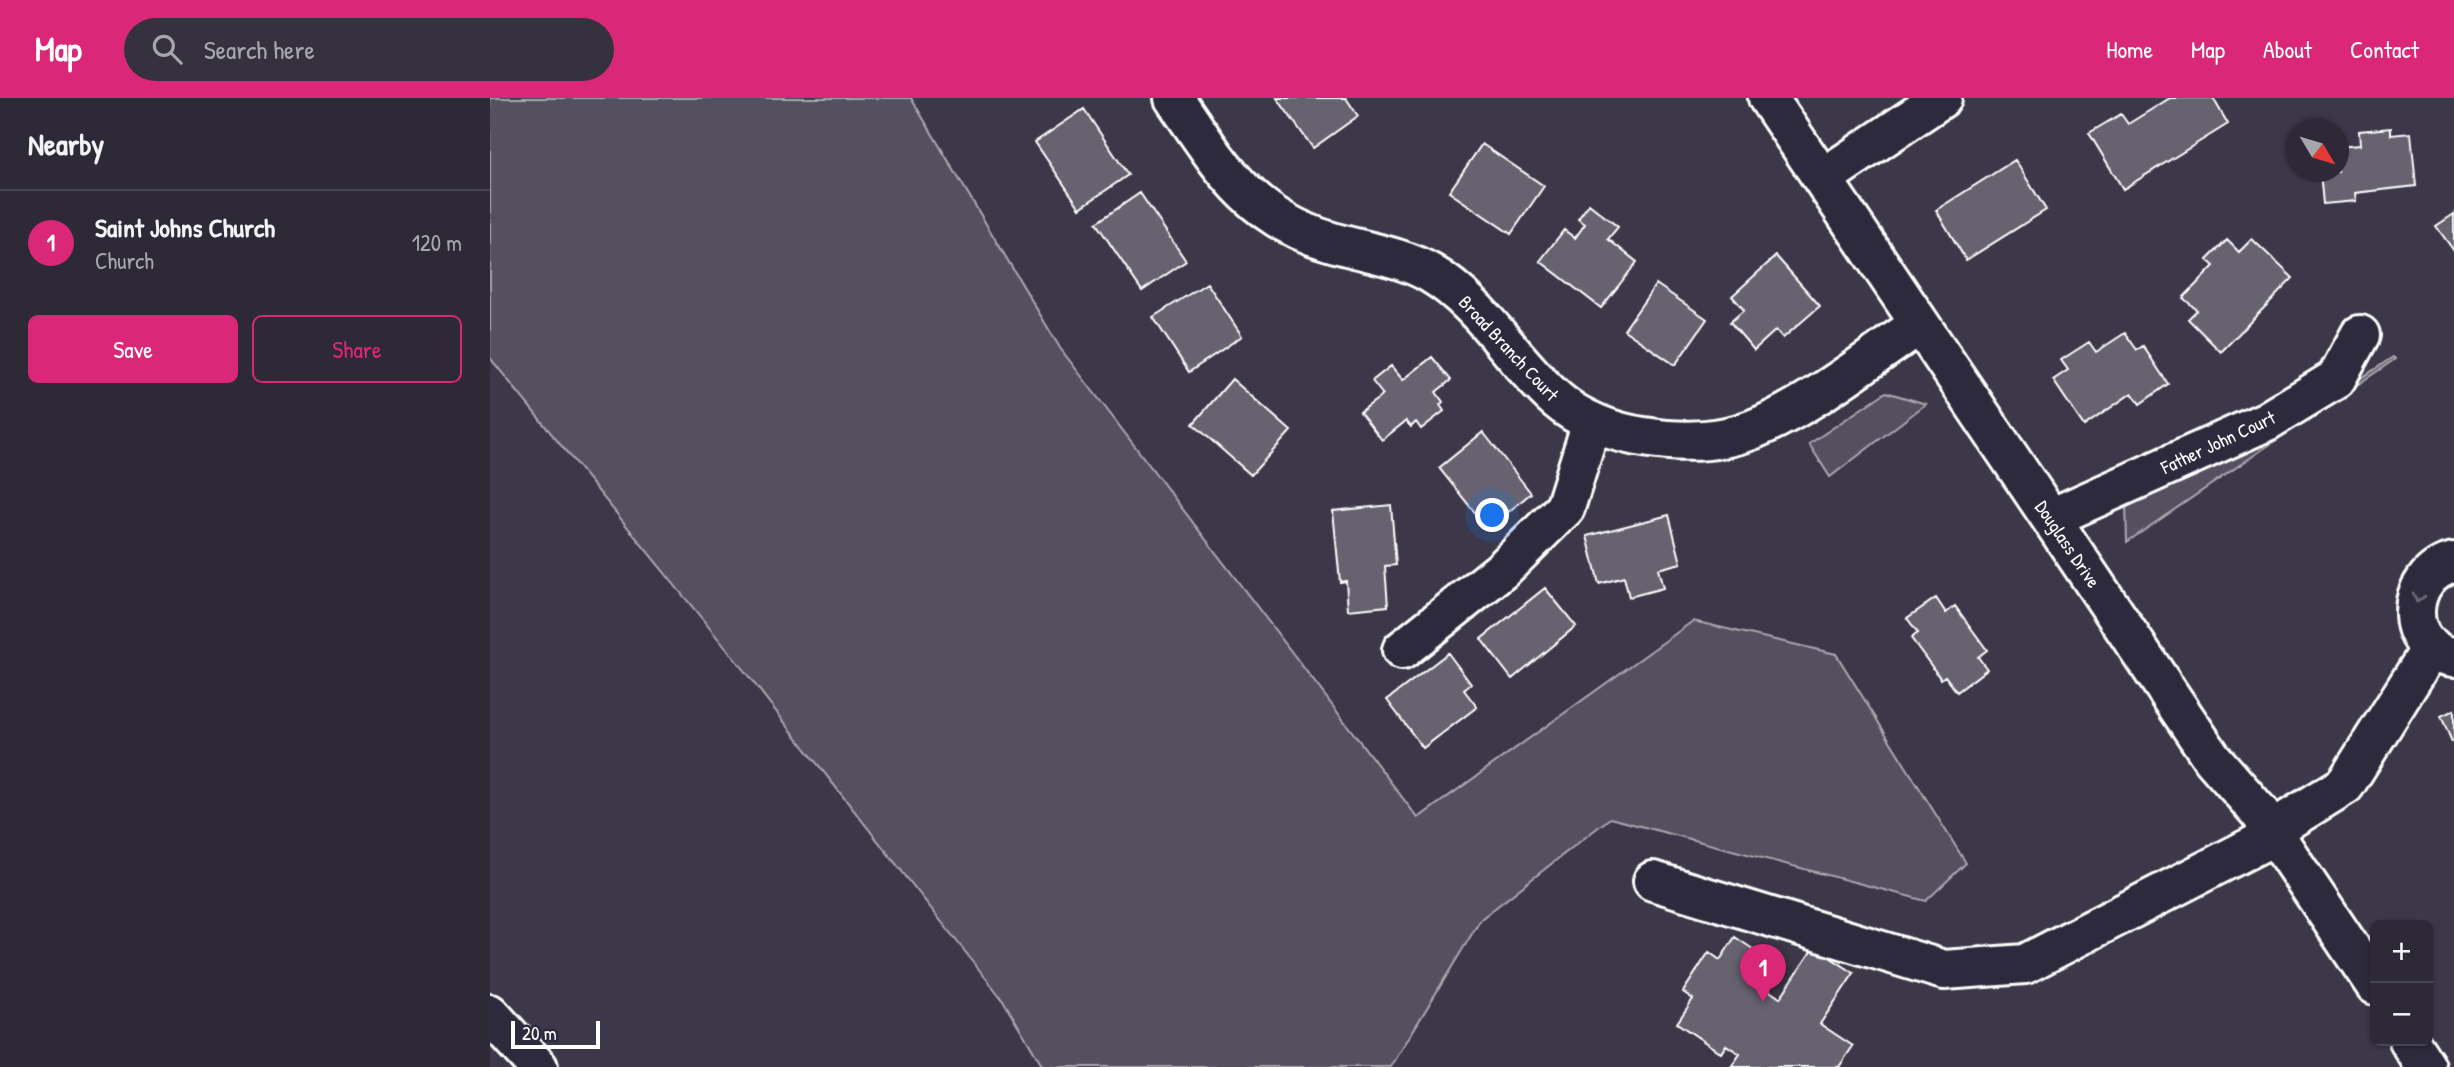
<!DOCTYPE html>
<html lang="en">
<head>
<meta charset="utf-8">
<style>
	body { margin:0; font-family:"Patrick Hand",sans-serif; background:#35313f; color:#f1f3f6 }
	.controls { position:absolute; right:21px; bottom:21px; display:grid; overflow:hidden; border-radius:10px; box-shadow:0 2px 5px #0004 }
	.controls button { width:63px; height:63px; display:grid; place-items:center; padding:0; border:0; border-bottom:2px solid #484552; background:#2d2937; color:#f1f3f6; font:35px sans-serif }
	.compass { position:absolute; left:1796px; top:21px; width:63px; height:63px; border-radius:50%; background:#2d2937; box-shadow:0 2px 5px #0004; rotate:128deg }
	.scale { position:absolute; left:21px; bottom:18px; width:89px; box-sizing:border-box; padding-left:7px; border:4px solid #fff; border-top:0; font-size:19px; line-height:24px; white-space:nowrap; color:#fff; -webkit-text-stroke:5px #2f2a3d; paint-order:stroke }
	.you { position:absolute; left:1003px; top:418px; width:24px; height:24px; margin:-18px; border:5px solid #fff; border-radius:50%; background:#1a73e8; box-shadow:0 0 0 10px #1a73e833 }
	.badge { display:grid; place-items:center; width:46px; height:46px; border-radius:50%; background:#db2777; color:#fff; font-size:23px; font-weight:700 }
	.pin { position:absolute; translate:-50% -58px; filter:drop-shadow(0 2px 4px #0008) }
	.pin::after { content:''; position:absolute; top:37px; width:24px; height:21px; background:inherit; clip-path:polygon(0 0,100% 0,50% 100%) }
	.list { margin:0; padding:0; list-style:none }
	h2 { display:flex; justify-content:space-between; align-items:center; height:91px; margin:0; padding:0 28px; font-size:30px }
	h2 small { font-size:23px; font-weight:400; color:#a7a6ad }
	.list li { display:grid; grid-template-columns:46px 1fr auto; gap:21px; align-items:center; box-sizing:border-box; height:105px; padding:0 28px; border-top:2px solid #484552 }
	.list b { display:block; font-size:26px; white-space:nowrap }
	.list p { margin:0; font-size:23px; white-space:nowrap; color:#a7a6ad }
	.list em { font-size:23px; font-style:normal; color:#a7a6ad }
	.actions { display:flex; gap:14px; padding:21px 28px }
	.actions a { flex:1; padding:16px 0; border:2px solid #db2777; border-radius:10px; text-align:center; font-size:24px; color:#db2777 }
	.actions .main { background:#db2777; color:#fff }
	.icon { flex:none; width:38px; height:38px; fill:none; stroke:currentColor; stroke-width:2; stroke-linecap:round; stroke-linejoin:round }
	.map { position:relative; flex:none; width:1964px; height:969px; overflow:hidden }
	header { display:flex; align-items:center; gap:42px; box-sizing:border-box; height:98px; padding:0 35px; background:#db2777; color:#fff }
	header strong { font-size:33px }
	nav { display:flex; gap:38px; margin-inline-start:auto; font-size:24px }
	.search { width:490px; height:63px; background:#35313f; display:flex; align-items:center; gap:18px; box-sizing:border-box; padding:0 24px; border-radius:38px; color:#a7a6ad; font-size:26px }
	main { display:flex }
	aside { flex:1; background:#2d2937 }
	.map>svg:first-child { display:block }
	.green { fill:#555060; stroke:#aaa8b0; stroke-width:2 }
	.building { fill:#666270; stroke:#fff; stroke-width:2 }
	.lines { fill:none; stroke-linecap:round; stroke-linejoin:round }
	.minor-casing { stroke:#fff; stroke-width:44 }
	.minor { stroke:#2f2a3d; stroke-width:38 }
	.oneway { stroke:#6d6a77 }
	.labels { text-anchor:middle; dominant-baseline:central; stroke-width:5; stroke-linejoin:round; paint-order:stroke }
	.street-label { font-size:19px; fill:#fff; stroke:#2f2a3d }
</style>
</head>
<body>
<header>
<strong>Map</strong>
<div class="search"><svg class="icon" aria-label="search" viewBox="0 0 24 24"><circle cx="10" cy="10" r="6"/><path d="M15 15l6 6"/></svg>Search here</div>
<nav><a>Home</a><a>Map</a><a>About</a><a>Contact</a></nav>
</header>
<main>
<aside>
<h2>Nearby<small></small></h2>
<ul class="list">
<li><span class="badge">1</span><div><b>Saint Johns Church</b><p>Church</p></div><em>120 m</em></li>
</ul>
<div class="actions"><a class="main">Save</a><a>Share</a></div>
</aside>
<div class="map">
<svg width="1964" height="969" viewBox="0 0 1964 969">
	<rect width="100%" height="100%" fill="#3c3749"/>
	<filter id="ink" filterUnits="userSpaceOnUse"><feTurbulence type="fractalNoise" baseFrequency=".0143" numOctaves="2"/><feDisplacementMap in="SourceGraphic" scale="14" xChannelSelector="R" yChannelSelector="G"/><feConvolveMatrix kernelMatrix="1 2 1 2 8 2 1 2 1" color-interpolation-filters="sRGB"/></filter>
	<g filter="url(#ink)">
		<path class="green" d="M0 0H421L570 250 928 720 1203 523 1346 556 1476 765 1436 803 1120 720 991 821 901 969H553L513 902 248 565 0 260Z
			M1903 259 1905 261 1637 444 1636 406 1772 346Z
			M1396 294 1436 306 1340 379 1319 346Z"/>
		<path class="building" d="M787 0H856L868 18 823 50Z
			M1680 0H1723L1738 26 1633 91 1599 35 1631 16 1638 26Z
			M594 11 638 77 590 110 545 44Z
			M1901 30V37L1921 35 1926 88 1865 95 1866 103 1833 106 1830 74H1848V49L1870 47 1869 33Z
			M992 46 1054 88 1021 136 959 94Z
			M1525 62 1556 112 1476 162 1446 112Z
			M650 95 696 163 652 193 606 125Z
			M1099 106 1128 129 1118 141 1147 164 1111 210 1050 163 1074 132 1085 140 1095 126 1088 121Z
			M1964 116V153L1946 128Z
			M1762 141 1803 180 1731 254 1698 221 1707 212 1693 200 1724 168 1717 162 1737 142 1749 154Z
			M1286 158 1330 208 1293 240 1286 232 1264 252 1240 224 1254 212 1242 198Z
			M717 185 752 238 699 274 663 219Z
			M1166 186 1217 221 1185 267 1134 232Z
			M1635 235 1647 252 1653 248 1678 286 1650 306 1642 295 1594 328 1563 282 1578 272 1571 262 1599 244 1606 254Z
			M942 259 961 282 946 294 953 304 950 307 954 313 931 331 926 324 921 329 916 323 892 342 870 314 893 297 882 283 901 268 913 282Z
			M742 281 801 333 761 377 703 326Z
			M993 334 1041 395 998 431 949 370Z
			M901 407 906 467 895 468 898 508 858 512 856 483 850 484 843 413Z
			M1179 417 1191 465 1168 471 1173 490 1139 499 1134 479 1109 486 1097 438Z
			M1055 490 1086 528 1022 581 991 541Z
			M1446 500 1456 515 1465 508 1497 552 1488 559 1497 571 1467 594 1455 578 1451 581 1421 540 1428 535 1417 520Z
			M958 555 981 586 974 592 987 609 933 650 897 602Z
			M1964 612V644H1962L1951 618Z
			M1245 839 1288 868 1274 889 1290 900 1324 849 1364 875 1330 926 1363 948 1349 969H1241L1250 956 1236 947 1231 955 1187 925 1203 901 1193 894 1219 854 1230 862Z"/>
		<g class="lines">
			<g class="minor-casing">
				<path id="minor" d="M684 0C729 65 758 119 839 143 874 154 908 157 940 175 993 206 1021 262 1067 302 1090 322 1124 335 1154 339 1190 345 1229 345 1264 331 1320 308 1379 261 1430 226
					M1278 0 1722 660 1770 715 1885 887
					M1333 80 1452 0
					M1561 420 1777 323 1846 281 1870 237
					M1964 464C1913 476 1911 553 1964 559
					M912 552 1012 472 1075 410 1102 324
					M1782 732 1855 687 1942 549
					M1163 783 1454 872 1535 866 1785 737
					M0 916 48 969
					M1919 943 1936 969"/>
			</g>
			<use href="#minor" class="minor"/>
		</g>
		<defs><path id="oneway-chevron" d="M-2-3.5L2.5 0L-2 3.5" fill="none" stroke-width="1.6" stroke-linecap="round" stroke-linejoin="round" transform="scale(1.75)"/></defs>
		<use class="oneway" href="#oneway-chevron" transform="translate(1928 500) rotate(105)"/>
	</g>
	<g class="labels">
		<g class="street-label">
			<text transform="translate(1019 250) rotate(47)">Broad Branch Court</text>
			<text transform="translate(1728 344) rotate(-25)">Father John Court</text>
			<text transform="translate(1578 446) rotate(56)">Douglass Drive</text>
		</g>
	</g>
</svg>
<div class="controls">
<button>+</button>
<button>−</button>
</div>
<svg class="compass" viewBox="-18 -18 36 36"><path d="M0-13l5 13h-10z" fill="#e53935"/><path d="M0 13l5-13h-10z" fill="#a7a6ad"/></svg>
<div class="scale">20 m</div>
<div class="you"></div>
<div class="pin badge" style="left:1273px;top:904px">1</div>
</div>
</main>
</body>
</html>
